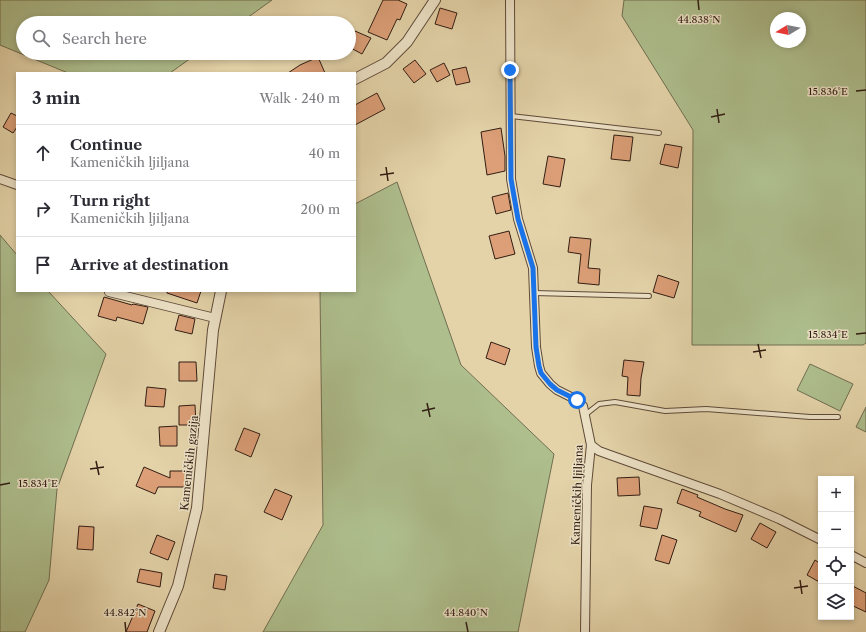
<!DOCTYPE html>
<html lang="en">
<head>
<meta charset="utf-8">
<style>
	body { margin:0; font-family:"Libre Caslon Text",serif; background:#f2f2f3; color:#2b2b33 }
	.controls { position:absolute; right:12px; bottom:12px; display:grid; overflow:hidden; border-radius:0px; box-shadow:0 2px 6px #0003 }
	.controls button { width:36px; height:36px; display:grid; place-items:center; padding:0; border:0; border-bottom:1px solid #e1e1e2; background:#fff; color:#2b2b33; font:20px sans-serif }
	.compass { position:absolute; left:770px; top:12px; width:36px; height:36px; border-radius:50%; background:#fff; box-shadow:0 2px 6px #0003; rotate:260deg }
	.stop { position:absolute; width:12px; height:12px; margin:-9px; border:3px solid #1a73e8; border-radius:50%; background:#fff }
	.stop.end { background:#1a73e8; border-color:#fff; box-shadow:0 1px 4px #0008 }
	.list { margin:0; padding:0; list-style:none }
	h2 { display:flex; justify-content:space-between; align-items:center; height:52px; margin:0; padding:0 16px; font-size:17px }
	h2 small { font-size:13px; font-weight:400; color:#7c7c81 }
	.list li { display:grid; grid-template-columns:26px 1fr auto; gap:12px; align-items:center; box-sizing:border-box; height:56px; padding:0 16px; border-top:1px solid #e1e1e2 }
	.list b { display:block; font-size:15px; white-space:nowrap }
	.list p { margin:0; font-size:13px; white-space:nowrap; color:#7c7c81 }
	.list em { font-size:13px; font-style:normal; color:#7c7c81 }
	.icon { flex:none; width:22px; height:22px; fill:none; stroke:currentColor; stroke-width:2; stroke-linecap:round; stroke-linejoin:round }
	.map { position:relative; flex:none; width:866px; height:632px; overflow:hidden }
	.search { position:absolute; background:#fff; box-shadow:0 2px 6px #0003; left:16px; top:16px; width:340px; height:44px; display:flex; align-items:center; gap:10px; box-sizing:border-box; padding:0 14px; border-radius:22px; color:#7c7c81; font-size:15px }
	.panel { position:absolute; background:#fff; box-shadow:0 2px 6px #0003; left:16px; top:72px; width:340px; height:220px; border-radius:0px }
	.map>svg:first-child { display:block }
	.green { fill:#aebe8d; stroke:#706e50; fill-rule:evenodd }
	.building { fill:#dc9f77; stroke:#311d13 }
	.lines { fill:none; stroke-linecap:round; stroke-linejoin:round }
	.service-casing { stroke:#5e4a38; stroke-width:6 }
	.minor-casing { stroke:#5e4a38; stroke-width:10 }
	.tertiary-casing { stroke:#5e4a38; stroke-width:12 }
	.service { stroke:#ede2c7; stroke-width:4 }
	.minor { stroke:#ede2c7; stroke-width:8 }
	.tertiary { stroke:#ede2c7; stroke-width:10 }
	.route { stroke:#1a73e8; stroke-width:5 }
	.ticks { fill:none; stroke:#311d13; stroke-width:1.5 }
	.labels { text-anchor:middle; dominant-baseline:central; stroke-width:3; stroke-linejoin:round; paint-order:stroke }
	.street-label { font-size:11px; fill:#311d13; stroke:#ede2c7 }
	.ticks-label { font-size:10px; text-anchor:middle; fill:#311d13; stroke:#ede2c7; stroke-width:3; stroke-linejoin:round; paint-order:stroke }
</style>
</head>
<body>
<div class="map">
<svg width="866" height="632" viewBox="0 0 866 632">
	<rect width="100%" height="100%" fill="#e4d3a9"/>
	<filter id="stains"><feTurbulence type="fractalNoise" baseFrequency=".005" numOctaves="4"/><feColorMatrix values="0 0 0 0 .2 0 0 0 0 .09 0 0 0 0 .02 0 0 0 .5 -.17"/></filter>
	<radialGradient id="worn" r=".72"><stop offset=".6" stop-color="#630" stop-opacity="0"/><stop offset="1" stop-color="#630" stop-opacity=".3"/></radialGradient>
	<path class="green" d="M0 0H272L240 23H23V53H198L170 73H68L0 45Z
		M624 0H866V343L863 345H692L693 130 622 16ZM776 18H800V42H776Z
		M397 182 461 365 554 454 518 632H263L323 525 320 291H355V204Z
		M0 235 17 255V291H48L106 354 57 489 49 580 25 632H0Z
		M810 364 853 384 840 411 797 390Z
		M866 407V432L856 427Z"/>
	<path class="building" d="M383 0H398L407 4 400 20 397 19 387 40 368 32Z
		M440 8 457 13 452 29 435 24Z
		M355 31 371 38 362 54 349 47V42Z
		M318 57 325 73H288L300 65Z
		M415 60 426 74 414 83 403 69Z
		M444 63 450 75 437 82 430 70Z
		M466 67 470 82 456 85 452 70Z
		M377 93 385 109 355 125V105Z
		M11 113 17 116V127L13 133 3 127Z
		M501 128 505 156V171L487 175 481 132Z
		M614 135 633 137 630 161 611 159Z
		M665 144 682 147 678 168 660 164Z
		M548 156 565 159 560 187 543 184Z
		M508 193 511 210 496 214 492 197Z
		M509 231 515 254 495 259 489 236Z
		M570 237 591 239 588 268 600 269 599 285 578 283 581 254 568 252Z
		M658 275 679 282 674 298 653 292Z
		M167 291H201L197 303 167 293Z
		M104 297 132 305 133 304 148 307 143 324 117 317 116 321 98 316Z
		M179 315 195 319 192 334 175 330Z
		M491 342 510 349 505 365 486 358Z
		M624 360 644 362 641 378 640 396 627 395 628 377 622 376Z
		M179 362H196L197 381H179Z
		M147 387 166 389 164 407 145 406Z
		M195 405 196 425H179V406Z
		M177 426V446H160L159 427Z
		M244 428 260 434 251 457 235 450Z
		M144 467 170 478V471H191V487H158L155 494 136 486Z
		M639 477 640 495 618 496 617 478Z
		M275 489 292 496 282 520 264 512Z
		M682 489 698 495 697 497 725 509 743 515 736 532 699 516 701 512 677 503Z
		M644 506 662 509 657 529 640 526Z
		M760 523 776 532 767 548 751 539Z
		M79 526 94 527 93 550 77 549Z
		M157 535 175 542 168 560 150 553Z
		M662 535 677 540 669 564 655 560Z
		M815 560 821 564V583L807 575Z
		M140 569 162 573 160 587 137 582Z
		M215 574 227 576 225 590 213 588Z
		M851 585 866 593V612L851 605Z
		M138 604 155 611 147 632H126Z"/>
	<g class="lines">
		<g class="service-casing">
			<path id="service" d="M511 116 659 133
				M534 293 649 296
				M585 415 599 404 615 402 665 411 706 409 810 417H838"/>
		</g>
		<g class="minor-casing">
			<path id="minor" d="M510 0 511 179 518 219 533 268 536 347 539 366 541 373 550 384 557 390 577 400 583 406 591 445 587 485 585 632
				M0 179 17 185
				M109 292 215 318
				M591 445 599 451 610 455 720 494 779 519 821 540
				M851 555 866 563"/>
		</g>
		<g class="tertiary-casing">
			<path id="tertiary" d="M355 79 386 63 407 42 435 0
				M159 632 178 586 197 508 213 330 221 291"/>
		</g>
		<use href="#service" class="service"/>
		<use href="#minor" class="minor"/>
		<use href="#tertiary" class="tertiary"/>
	</g>
	<g class="lines">
		<path class="route" d="M510 70 511 179 518 219 533 268 536 347 539 366 541 373 550 384 557 390 577 400"/>
	</g>
	<path class="ticks" d="M698 0 699 10M856 91 866 90M717 109 719 123M711 117 725 114M386 167 388 181M380 175 394 173M856 334 866 333M758 344 761 358M753 352 766 350M427 403 430 417M422 411 435 408M96 461 99 475M90 469 104 467M0 485 10 483M800 580 802 594M794 588 808 586M125 622 126 632M466 622 468 632"/>
	<g class="labels">
		<g class="street-label">
			<text transform="translate(189 463) rotate(-84)">Kameničkih gazija</text>
			<text transform="translate(577 495) rotate(-88)">Kameničkih ljiljana</text>
		</g>
	</g>
	<g class="ticks-label">
		<text x="699" y="23">44.838°N</text>
		<text x="828" y="95">15.836°E</text>
		<text x="828" y="338">15.834°E</text>
		<text x="38" y="487">15.834°E</text>
		<text x="125" y="616">44.842°N</text>
		<text x="466" y="616">44.840°N</text>
	</g>
	<rect width="100%" height="100%" filter="url(#stains)"/>
	<rect width="100%" height="100%" fill="url(#worn)"/>
</svg>
<div class="controls">
<button>+</button>
<button>−</button>
<button><svg class="icon" aria-label="locate" viewBox="0 0 24 24"><circle cx="12" cy="12" r="6"/><path d="M12 2v4M12 18v4M2 12h4M18 12h4"/></svg></button>
<button><svg class="icon" aria-label="layers" viewBox="0 0 24 24"><path d="M12 4l9 5-9 5-9-5zM3 14l9 5 9-5"/></svg></button>
</div>
<svg class="compass" viewBox="-18 -18 36 36"><path d="M0-13l5 13h-10z" fill="#e53935"/><path d="M0 13l5-13h-10z" fill="#7c7c81"/></svg>
<div class="stop" style="left:577px;top:400px"></div>
<div class="stop end" style="left:510px;top:70px"></div>
<div class="search"><svg class="icon" aria-label="search" viewBox="0 0 24 24"><circle cx="10" cy="10" r="6"/><path d="M15 15l6 6"/></svg>Search here</div>
<section class="panel">
<h2>3 min<small>Walk · 240 m</small></h2>
<ul class="list">
<li><svg class="icon" aria-label="ahead" viewBox="0 0 24 24"><path d="M12 20V5M6 11l6-6 6 6"/></svg><div><b>Continue</b><p>Kameničkih ljiljana</p></div><em>40 m</em></li>
<li><svg class="icon" aria-label="right" viewBox="0 0 24 24"><path d="M7 20v-9h11M14 6l5 5-5 5"/></svg><div><b>Turn right</b><p>Kameničkih ljiljana</p></div><em>200 m</em></li>
<li><svg class="icon" aria-label="arrive" viewBox="0 0 24 24"><path d="M6 21V4h12l-3 4 3 4H6"/></svg><div><b>Arrive at destination</b></div></li>
</ul>
</section>
</div>
</body>
</html>
